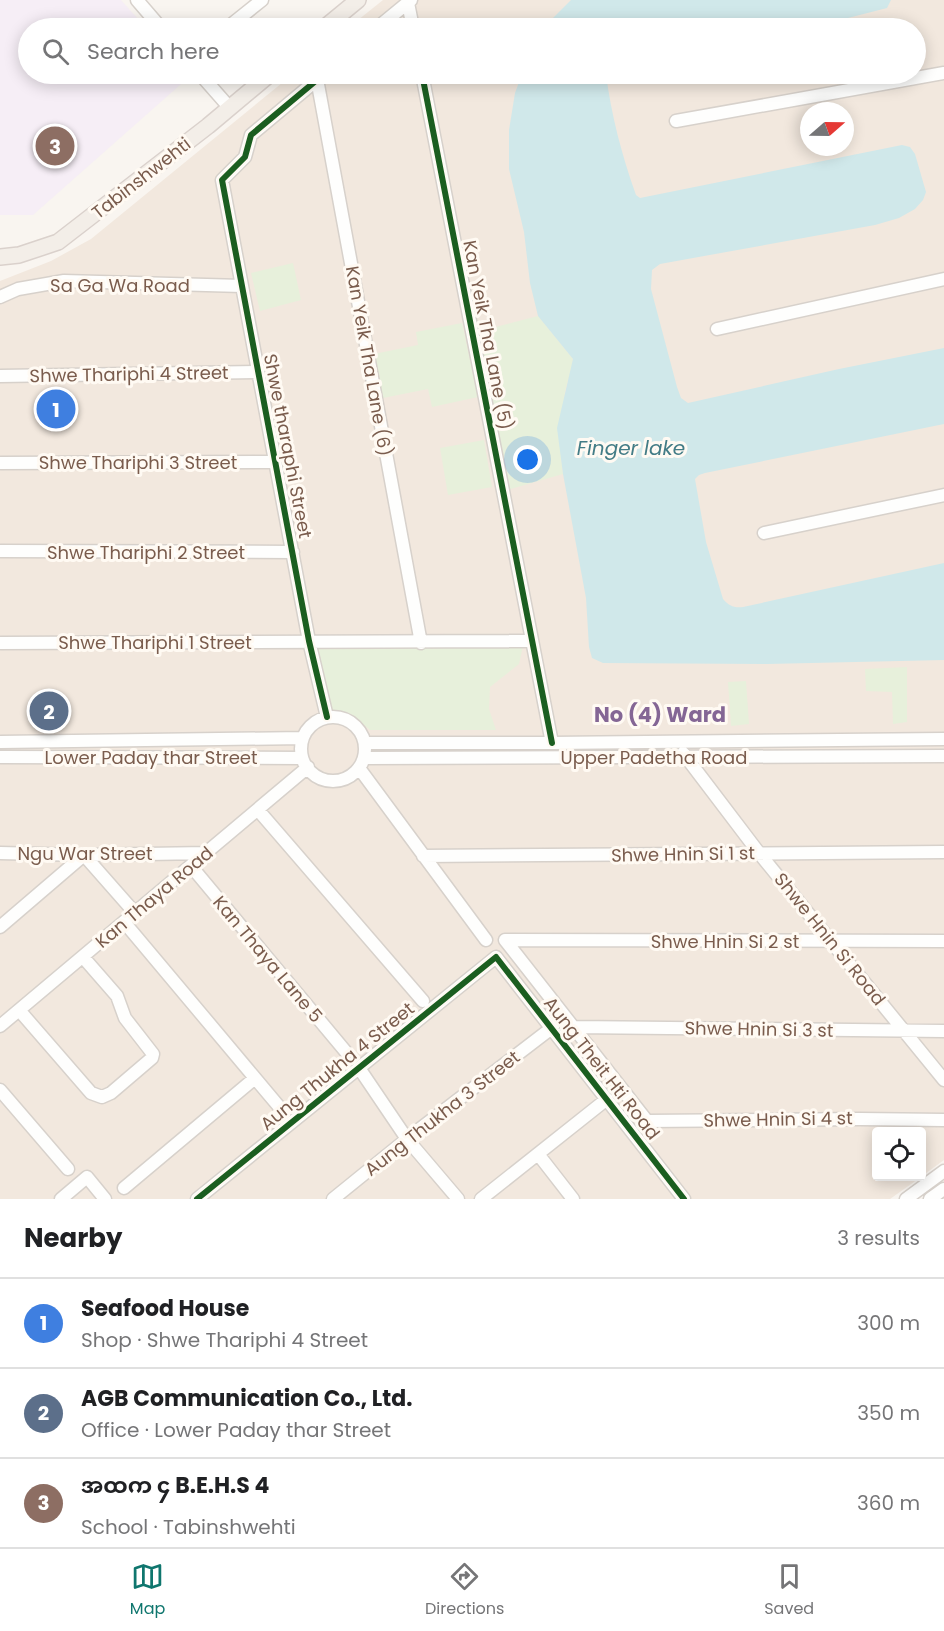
<!DOCTYPE html>
<html lang="en">
<head>
<meta charset="utf-8">
<style>
	body { margin:0; font-family:Poppins,"Noto Sans Myanmar",sans-serif; background:#f6f6f6; color:#202124 }
	.controls { position:absolute; right:18px; bottom:18px; display:grid; overflow:hidden; border-radius:6px; box-shadow:0 3px 15px #0003 }
	.controls button { width:54px; height:54px; display:grid; place-items:center; padding:0; border:0; border-bottom:2px solid #e0e0e0; background:#fff; color:#202124; font:30px sans-serif }
	.compass { position:absolute; left:800px; top:102px; width:54px; height:54px; border-radius:50%; background:#fff; box-shadow:0 3px 15px #0003; rotate:70deg }
	.you { position:absolute; left:528px; top:460px; width:21px; height:21px; margin:-15px; border:4px solid #fff; border-radius:50%; background:#1a73e8; box-shadow:0 0 0 9px #1a73e833 }
	.badge { display:grid; place-items:center; width:39px; height:39px; border-radius:50%; background:#0f766e; color:#fff; font-size:20px; font-weight:700 }
	.pin { position:absolute; translate:-50% -50%; border:3px solid #fff; box-shadow:0 2px 6px #0006 }
	.list { margin:0; padding:0; list-style:none }
	h2 { display:flex; justify-content:space-between; align-items:center; height:78px; margin:0; padding:0 24px; font-size:26px }
	h2 small { font-size:20px; font-weight:400; color:#757577 }
	.list li { display:grid; grid-template-columns:39px 1fr auto; gap:18px; align-items:center; box-sizing:border-box; height:90px; padding:0 24px; border-top:2px solid #e0e0e0 }
	.list b { display:block; font-size:22px; white-space:nowrap }
	.list p { margin:0; font-size:20px; white-space:nowrap; color:#757577 }
	.list em { font-size:20px; font-style:normal; color:#757577 }
	.icon { flex:none; width:33px; height:33px; fill:none; stroke:currentColor; stroke-width:2; stroke-linecap:round; stroke-linejoin:round }
	.map { position:relative; flex:none; width:944px; height:1199px; overflow:hidden }
	.search { position:absolute; background:#fff; box-shadow:0 3px 15px #0003; left:18px; right:18px; top:18px; height:66px; display:flex; align-items:center; gap:15px; box-sizing:border-box; padding:0 21px; border-radius:33px; color:#757577; font-size:22px }
	.sheet { height:348px; background:#fff }
	nav { display:flex; justify-content:space-around; align-items:center; box-sizing:border-box; height:84px; border-top:2px solid #e0e0e0; background:#fff; font-size:16px; color:#757577 }
	nav a { display:grid; justify-items:center; gap:3px }
	nav .on { color:#0f766e }
	.map>svg:first-child { display:block }
	.residential { fill:#f2e8de; fill-rule:evenodd }
	.education { fill:#f6eef6 }
	.green { fill:#e7f0db }
	.water { fill:#d0e8ea }
	.lines { fill:none; stroke-linecap:round; stroke-linejoin:round }
	.minor-casing { stroke:#d7d1cb; stroke-width:15 }
	.major-casing { stroke:#dad1cc; stroke-width:18 }
	.minor { stroke:#fefefd; stroke-width:12 }
	.major { stroke:#f3eee8; stroke-width:15 }
	.cycleway-casing { stroke:#fffaf3; stroke-width:10 }
	.cycleway { stroke:#1b5e20; stroke-width:6 }
	.labels { text-anchor:middle; dominant-baseline:central; stroke-width:6; stroke-linejoin:round; paint-order:stroke }
	.street-label { font-size:18px; fill:#7a5c4d; stroke:#fffaf3 }
	.water-label { font-size:20px; font-style:italic; fill:#437c86; stroke:#fffaf3 }
	.quarter-label { font-size:21px; font-weight:bold; fill:#846695; stroke:#fffaf3 }
</style>
</head>
<body>
<div class="map">
<svg width="944" height="1199" viewBox="0 0 944 1199">
	<rect width="100%" height="100%" fill="#f9f5f0"/>
	<path class="residential" d="M383 0H944V1160L922 1176V1132H876V1176L921 1177 890 1199H0V281L51 261 91 239 293 74H916V28H348ZM809 111H845V147H809Z"/>
	<path class="education" d="M0 0H121L146 28H28V74H186L189 77 33 215H0Z"/>
	<path class="green" d="M293 263 301 300 260 311 251 273Z
		M538 316 573 359C572 371 567 381 565 392 561 419 559 447 563 474L507 490 477 332Z
		M462 323 478 397 432 407 428 389 383 398 374 354 418 345 416 332Z
		M484 440 492 487 448 495 440 448Z
		M523 646 519 664 490 687 489 709 496 730H370L353 716 332 711 318 647Z
		M907 667V722L893 724 892 692 866 691 865 669Z
		M746 681 749 724 731 726 728 682Z"/>
	<path class="water" d="M571 0H891L887 8 809 28H543Z
		M522 74H606C611 114 622 156 636 195L640 198 902 145 910 147 915 154 926 192 923 200 915 209 899 218 875 225 660 264 652 270 651 289 677 387 681 398 688 403 839 369 944 348V424L705 473 699 475 695 479 706 542 723 599C729 606 734 608 743 607L944 563V660L767 664 603 663 592 658 589 647 586 598 563 474 557 428 573 359 538 316 530 283 524 232 509 169V130L515 93Z"/>
	<g class="lines">
		<g class="minor-casing">
			<path id="minor" d="M137 0 161 28
				M408 3 413 28
				M227 28 262 0
				M377 28 411 0
				M200 74 229 107
				M324 74 251 135 245 157 222 180 309 641 327 717
				M422 74 552 743
				M317 79 421 643
				M676 121 944 73
				M0 297 18 289 64 281 242 286
				M717 329 944 279
				M0 376 258 372
				M0 463 275 462
				M764 533 944 495
				M0 551 293 552
				M0 643 531 641
				M301 749a32 32 0 1 1 64 0a32 32 0 1 1-64 0Z
				M0 742 303 738
				M365 743H552L944 739
				M683 753 759 853 944 1080
				M0 757 302 758
				M364 758 944 756
				M359 768 486 940
				M258 810 423 1001
				M0 853 84 855 207 853
				M423 856 944 852
				M191 866 346 1052
				M124 922 281 1109
				M0 927 84 855 135 913
				M505 940 647 1121 860 1119 944 1120
				M505 940 944 941
				M19 1010 91 1093 102 1097 111 1093 152 1058 153 1054 125 1018 117 996 83 957
				M0 1026 308 767
				M574 1027 944 1031
				M359 1068 407 1139 458 1199
				M0 1090 68 1169
				M538 1154 573 1199
				M124 1188 255 1078
				M61 1199 87 1177 105 1199
				M197 1199 496 957 684 1199
				M333 1199 412 1135 553 1027
				M481 1199 607 1099
				M906 1199 944 1171
				M930 1199 944 1189"/>
		</g>
		<g class="major-casing">
			<path id="major" d="M324 28 358 0
				M0 257 19 255 58 242 208 126 270 74"/>
		</g>
		<use href="#minor" class="minor"/>
		<use href="#major" class="major"/>
		<g class="cycleway-casing">
			<path id="cycleway" d="M324 74 251 135 245 157 222 180 309 641 327 717
				M422 74 552 743
				M197 1199 496 957 684 1199"/>
		</g>
		<use href="#cycleway" class="cycleway"/>
	</g>
	<g class="labels">
		<g class="street-label">
			<text transform="translate(141 178) rotate(-38)">Tabinshwehti</text>
			<text x="120" y="285">Sa Ga Wa Road</text>
			<text transform="translate(488 335) rotate(79)">Kan Yeik Tha Lane (5)</text>
			<text transform="translate(369 361) rotate(80)">Kan Yeik Tha Lane (6)</text>
			<text transform="translate(129 374) rotate(-1)">Shwe Thariphi 4 Street</text>
			<text transform="translate(288 446) rotate(79)">Shwe tharaphi Street</text>
			<text x="138" y="462">Shwe Thariphi 3 Street</text>
			<text x="146" y="552">Shwe Thariphi 2 Street</text>
			<text x="155" y="642">Shwe Thariphi 1 Street</text>
			<text x="151" y="757">Lower Paday thar Street</text>
			<text x="654" y="757">Upper Padetha Road</text>
			<text x="85" y="853">Ngu War Street</text>
			<text transform="translate(683 854) rotate(-1)">Shwe Hnin Si 1 st</text>
			<text transform="translate(154 897) rotate(-40)">Kan Thaya Road</text>
			<text transform="translate(830 939) rotate(51)">Shwe Hnin Si Road</text>
			<text x="725" y="941">Shwe Hnin Si 2 st</text>
			<text transform="translate(268 959) rotate(50)">Kan Thaya Lane 5</text>
			<text transform="translate(759 1029) rotate(1)">Shwe Hnin Si 3 st</text>
			<text transform="translate(337 1066) rotate(-39)">Aung Thukha 4 Street</text>
			<text transform="translate(602 1068) rotate(52)">Aung Theit Hti Road</text>
			<text transform="translate(442 1113) rotate(-38)">Aung Thukha 3 Street</text>
			<text transform="translate(778 1119) rotate(-1)">Shwe Hnin Si 4 st</text>
		</g>
		<g class="water-label">
			<text x="631" y="448">Finger lake</text>
		</g>
		<g class="quarter-label">
			<text x="660" y="714">No (4) Ward</text>
		</g>
	</g>
</svg>
<div class="controls">
<button><svg class="icon" aria-label="locate" viewBox="0 0 24 24"><circle cx="12" cy="12" r="6"/><path d="M12 2v4M12 18v4M2 12h4M18 12h4"/></svg></button>
</div>
<svg class="compass" viewBox="-18 -18 36 36"><path d="M0-13l5 13h-10z" fill="#e53935"/><path d="M0 13l5-13h-10z" fill="#757577"/></svg>
<div class="you"></div>
<div class="pin badge" style="left:56px;top:409px;background:#3f7fe0">1</div>
<div class="pin badge" style="left:49px;top:711px;background:#5c6f8a">2</div>
<div class="pin badge" style="left:55px;top:146px;background:#8d6e63">3</div>
<div class="search"><svg class="icon" aria-label="search" viewBox="0 0 24 24"><circle cx="10" cy="10" r="6"/><path d="M15 15l6 6"/></svg>Search here</div>
</div>
<section class="sheet">
<h2>Nearby<small>3 results</small></h2>
<ul class="list">
<li><span class="badge" style="background:#3f7fe0">1</span><div><b>Seafood House</b><p>Shop · Shwe Thariphi 4 Street</p></div><em>300 m</em></li>
<li><span class="badge" style="background:#5c6f8a">2</span><div><b>AGB Communication Co., Ltd.</b><p>Office · Lower Paday thar Street</p></div><em>350 m</em></li>
<li><span class="badge" style="background:#8d6e63">3</span><div><b>အထက ၄ B.E.H.S 4</b><p>School · Tabinshwehti</p></div><em>360 m</em></li>
</ul>
</section>
<nav>
<a class="on"><svg class="icon" aria-label="map" viewBox="0 0 24 24"><path d="M3 6l6-2 6 2 6-2v14l-6 2-6-2-6 2zM9 4v14M15 6v14"/></svg>Map</a>
<a><svg class="icon" aria-label="directions" viewBox="0 0 24 24"><path d="M12 3l9 9-9 9-9-9zM9 14v-3h6M13 9l2 2-2 2"/></svg>Directions</a>
<a><svg class="icon" aria-label="saved" viewBox="0 0 24 24"><path d="M7 4h10v16l-5-4-5 4z"/></svg>Saved</a>
</nav>
</body>
</html>
